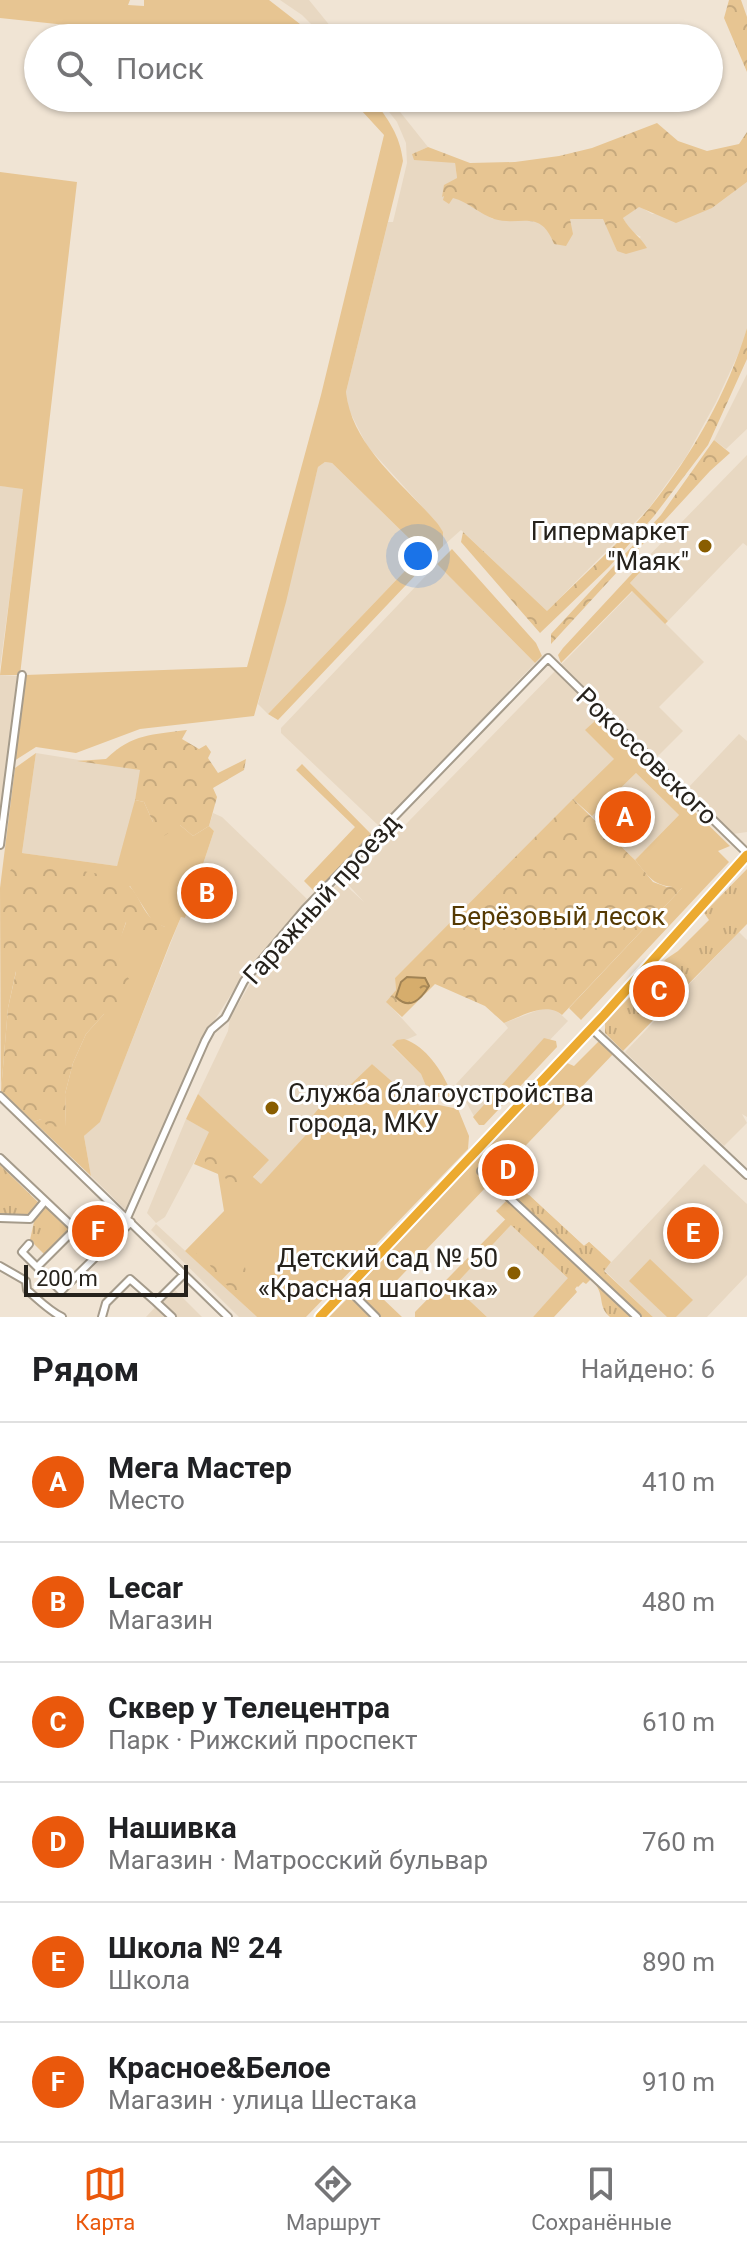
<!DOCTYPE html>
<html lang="ru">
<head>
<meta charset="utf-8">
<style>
	body { margin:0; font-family:Roboto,sans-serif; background:#f2f2f2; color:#202124 }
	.scale { position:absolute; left:24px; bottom:20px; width:164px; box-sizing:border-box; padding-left:8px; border:4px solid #26221c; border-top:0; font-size:22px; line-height:28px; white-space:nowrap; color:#26221c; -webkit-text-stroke:6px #fff; paint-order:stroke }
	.you { position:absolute; left:418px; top:556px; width:28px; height:28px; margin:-20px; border:6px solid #fff; border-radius:50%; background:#1a73e8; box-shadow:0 0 0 12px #1a73e833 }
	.badge { display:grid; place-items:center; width:52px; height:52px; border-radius:50%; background:#ea580c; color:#fff; font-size:26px; font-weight:700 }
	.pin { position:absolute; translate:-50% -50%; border:4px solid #fff; box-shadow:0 2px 8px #0006 }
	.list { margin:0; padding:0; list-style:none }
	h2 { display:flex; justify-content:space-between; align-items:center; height:104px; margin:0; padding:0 32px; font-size:34px }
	h2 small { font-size:26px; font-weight:400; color:#757577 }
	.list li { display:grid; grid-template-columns:52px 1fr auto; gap:24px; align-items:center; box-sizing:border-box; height:120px; padding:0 32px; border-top:2px solid #e0e0e0 }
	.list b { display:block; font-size:30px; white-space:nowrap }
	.list p { margin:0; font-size:26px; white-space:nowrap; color:#757577 }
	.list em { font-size:26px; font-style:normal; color:#757577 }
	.icon { flex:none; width:44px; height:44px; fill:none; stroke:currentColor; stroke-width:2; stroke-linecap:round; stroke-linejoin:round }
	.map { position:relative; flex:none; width:747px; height:1317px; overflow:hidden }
	.search { position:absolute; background:#fff; box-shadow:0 2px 6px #0004; left:24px; right:24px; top:24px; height:88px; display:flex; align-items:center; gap:20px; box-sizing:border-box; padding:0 28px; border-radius:44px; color:#757577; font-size:30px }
	.sheet { height:824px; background:#fff }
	nav { display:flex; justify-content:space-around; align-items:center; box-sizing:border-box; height:112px; border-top:2px solid #e0e0e0; background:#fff; font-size:22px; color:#757577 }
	nav a { display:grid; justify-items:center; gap:4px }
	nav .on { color:#ea580c }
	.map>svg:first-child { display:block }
	.built { fill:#e8d8c2 }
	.grass { fill:#e7c592 }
	.forest { fill:url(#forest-crowns) }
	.park { fill:url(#park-tufts) }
	.water { fill:url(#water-ripples); stroke:#a18354; stroke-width:2 }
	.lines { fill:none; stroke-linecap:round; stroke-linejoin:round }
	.minor-casing { stroke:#a59b8b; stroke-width:10 }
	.highway-casing { stroke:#fff; stroke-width:13 }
	.minor { stroke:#fff; stroke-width:6 }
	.highway { stroke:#ecaa30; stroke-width:9 }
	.poi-dot { fill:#895d00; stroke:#fff; stroke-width:3 }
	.labels { text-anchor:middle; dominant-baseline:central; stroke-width:6; stroke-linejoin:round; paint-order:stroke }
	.poi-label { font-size:26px; fill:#26221c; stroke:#fff; text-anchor:end }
	.street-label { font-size:26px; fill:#26221c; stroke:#fff }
	.park-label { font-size:26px; fill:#553a03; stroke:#fff }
</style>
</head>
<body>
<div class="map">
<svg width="747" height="1317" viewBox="0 0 747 1317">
	<defs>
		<pattern id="forest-crowns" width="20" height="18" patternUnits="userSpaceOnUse" patternTransform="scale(2)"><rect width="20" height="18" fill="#e7c592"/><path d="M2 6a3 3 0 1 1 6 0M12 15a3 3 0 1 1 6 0" fill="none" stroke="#c6a97d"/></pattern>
		<pattern id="park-tufts" width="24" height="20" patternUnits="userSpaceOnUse" patternTransform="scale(2)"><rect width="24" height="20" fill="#e7c592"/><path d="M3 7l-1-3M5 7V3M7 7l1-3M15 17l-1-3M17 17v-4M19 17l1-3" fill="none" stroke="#c6a97d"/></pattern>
		<pattern id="water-ripples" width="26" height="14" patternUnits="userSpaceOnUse" patternTransform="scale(2)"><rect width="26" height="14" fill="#d6ad6c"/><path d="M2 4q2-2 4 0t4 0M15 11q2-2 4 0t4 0" fill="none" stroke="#ad8c58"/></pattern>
	</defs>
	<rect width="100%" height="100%" fill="#f0e4d4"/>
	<path class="built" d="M280 0H309L340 38H325L302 15Z
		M378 98H389L428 147 412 154 455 163 457 178 446 195 464 201 493 219H524L541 223 549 231 570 219H604L617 251 641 237 630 231 623 218 639 206 652 214 712 208 747 182V328L742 346 716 402 686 457 649 508 547 611 461 530 443 546V533L438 524 367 446 348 408 346 392 388 222H393L407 163 406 143 397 122Z
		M747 374V429L726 449 714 440Z
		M747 455V546L743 543 668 621 630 583 643 569 640 565Z
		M325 462 332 463 423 552 268 714 258 704 318 467Z
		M0 486 24 488 0 668Z
		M437 564 535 663 380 827 281 733V728Z
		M633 591 704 662 659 707 683 731 653 761 604 712 586 730 615 759 395 978 396 990 387 1002 417 1035 392 1046 421 1074 430 1096 420 1107 372 1064 327 1107 319 1108 308 1121 314 1126 261 1185 253 1178 268 1160 198 1094 228 1031 230 1018 253 979 307 914 341 881 364 902 343 879 366 857 371 860Z
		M0 675 17 676 0 818Z
		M739 734 747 741V832L733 834 687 789Z
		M36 753 141 770 131 820 117 866 22 853Z
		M636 773 679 815 635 860 592 816Z
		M213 813 222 817 307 899 244 974 209 1029 127 1211 91 1176 84 1136 100 1121 181 917 185 918 214 831 209 826Z
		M739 932 747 940V1117L742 1114 747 1123 724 1146 625 1052Z
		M550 1008 556 1010 568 1021 475 1118 456 1084 508 1028 504 1023 541 1009Z
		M186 1119 210 1132 165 1217 156 1223 147 1213Z
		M704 1164 747 1204V1275L707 1317H653L604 1270Z
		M156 1224 257 1317H239L151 1230Z
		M511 1225 569 1278 533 1317H487L454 1286Z
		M173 1288 202 1317H146Z"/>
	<path class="grass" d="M0 0H130L128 5 144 6V0H269L318 38H189L0 18Z
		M350 98H372C388 119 400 135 403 161L346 392C352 447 404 484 438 524L443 532V546L278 720 268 714 423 552 332 463 325 462 318 467 286 602 254 716 140 729 76 753 36 747 14 761 25 675 247 667 321 395 384 135Z
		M0 172 77 182 20 675H0L23 489 0 486Z
		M452 549 536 643 542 656 535 663 437 564Z
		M640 565 643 569 630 583 668 621 665 624 632 591 561 663 558 655 563 648Z
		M596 720H600L730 846 718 851 729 862 581 1020 569 1008 682 888C654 886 652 881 635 860L679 815 636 773 592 816 573 799 614 759 585 730Z
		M36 753 22 853 117 866 135 800 144 802 153 822 180 825 193 836 209 826 214 831 185 918 181 917 170 943 100 1122 84 1136 91 1176 34 1122 41 1119 66 1126 65 1094 73 1063 86 1034 104 1014 120 971 118 944 127 920 165 941V927L153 922 130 886 16 971 8 1008 1 1091 0 888 15 768Z
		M302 764 371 834 315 892 304 881 355 827 296 770Z
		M544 1038 556 1041 557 1047 484 1125H479L473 1117Z
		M404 1039C426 1046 442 1071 451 1092L449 1098 430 1096 421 1074 392 1045 397 1040Z
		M601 1039 616 1051 381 1297 402 1317H381L357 1295 356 1288 567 1063 574 1066Z
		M372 1064 420 1106 425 1102 458 1109 469 1136 468 1149 306 1317H257L185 1251 224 1211 218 1174 194 1164 209 1132 186 1119 198 1094 269 1160 253 1177 261 1184 314 1126 308 1121 319 1108 327 1107Z
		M529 1195 584 1246 589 1242 601 1253 575 1289 577 1292 554 1317H533L568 1278 511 1225 454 1286 487 1317H415V1312Z
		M650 1259 693 1300 676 1317H667L629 1281Z
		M347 1299 355 1301 375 1317H329Z"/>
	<path class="forest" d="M729 0H741L747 17V72L724 18Z
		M657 123 678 141 707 151 739 144 747 132V182L712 208 676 223 639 207 623 218C630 231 640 236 647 248L626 254 617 251 603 219H570L573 234 566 246 554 244C540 208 521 227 494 219 480 214 468 202 453 198L449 204 443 200 444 196 442 197 444 185 457 178 455 163 414 160 412 154 428 147 470 163 515 162 559 156 592 148Z
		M747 328V359L708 445 654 516 609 567 540 633 461 542 463 532 547 611C581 577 620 543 651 506 692 455 728 392 747 328Z
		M714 440 730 453 710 471 551 644V634L661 515Z
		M187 730 182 739 199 749 206 745 211 752 208 758 218 773 246 759 244 770 213 788 217 797 209 826 193 836 180 825 164 836 153 822 144 802 135 800 140 770 77 761 106 759C133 733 152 735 187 730Z
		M573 799 635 860 653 882 667 887H683L562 1015C546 1001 522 1016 504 1023L485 1006 435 984 423 996 429 986 396 997 404 1003 418 1001 402 1017 386 1002 396 990 395 978Z
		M15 864C38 865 112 871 128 885 143 898 140 916 165 927V942L138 939 126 922C118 945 114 964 132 982L127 1009 104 1014 86 1034 73 1063 65 1094 66 1127 47 1126 41 1119 34 1122 1 1091 8 1008 16 972 4 956 2 898 5 878Z
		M211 1141 219 1144 228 1158H238L247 1177 245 1187 238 1188 227 1182 223 1172 205 1162 204 1151Z
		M199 1252 211 1258 214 1254 226 1265 245 1267 247 1275 239 1292C230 1291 213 1273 209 1263L195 1255Z"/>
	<path class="park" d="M747 869V924L623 1051 605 1033V1023L666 959 678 951 709 920 704 913Z
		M0 1165 41 1205 31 1216 0 1214Z
		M520 1187 584 1246 589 1242 611 1262 604 1271 653 1317H610C596 1305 607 1295 591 1279L586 1284 583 1282 578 1287 496 1211Z
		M46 1204 73 1230 46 1256 30 1240 35 1217Z"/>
	<path class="water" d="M407 977 425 978 429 986C421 999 410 1011 396 997L401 982Z"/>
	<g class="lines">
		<g class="minor-casing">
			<path id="minor" d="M0 845 22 675
				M591 1028 747 1175
				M0 1096 228 1317
				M0 1158 75 1229 37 1267 61 1291 131 1222
				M481 1171 637 1317
				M0 1218 30 1219 45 1201
				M127 1218 205 1041 211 1030 225 1018 244 981 305 909 548 658 747 853
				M29 1244 22 1252 37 1267
				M0 1266 26 1281 27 1290C39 1300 48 1310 62 1317
				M347 1288 376 1317
				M156 1302 172 1317
				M102 1317 106 1303 130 1279 156 1302 184 1274"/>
		</g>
		<g class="highway-casing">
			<path id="highway" d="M320 1317 604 1015 747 855"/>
		</g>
		<use href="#minor" class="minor"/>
		<use href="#highway" class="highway"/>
	</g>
	<g class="poi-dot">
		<circle cx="705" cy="546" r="8"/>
		<circle cx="272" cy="1108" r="8"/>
		<circle cx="514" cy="1273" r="8"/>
	</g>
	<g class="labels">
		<g class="poi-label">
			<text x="689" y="531">Гипермаркет<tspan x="689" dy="30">"Маяк"</tspan></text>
			<text x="288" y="1093" text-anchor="start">Служба благоустройства<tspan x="288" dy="30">города, МКУ</tspan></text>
			<text x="498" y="1258">Детский сад № 50<tspan x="498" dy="30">«Красная шапочка»</tspan></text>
		</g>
		<g class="street-label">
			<text transform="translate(647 756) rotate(44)">Рокоссовского</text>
			<text transform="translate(321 899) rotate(-48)">Гаражный проезд</text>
		</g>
		<g class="park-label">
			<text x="558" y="916">Берёзовый лесок</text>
		</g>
	</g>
</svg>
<div class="scale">200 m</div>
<div class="you"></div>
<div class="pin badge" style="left:625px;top:817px">A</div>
<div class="pin badge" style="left:207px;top:893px">B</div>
<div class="pin badge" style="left:659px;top:991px">C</div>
<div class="pin badge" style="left:508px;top:1170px">D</div>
<div class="pin badge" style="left:693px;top:1233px">E</div>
<div class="pin badge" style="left:98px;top:1231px">F</div>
<div class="search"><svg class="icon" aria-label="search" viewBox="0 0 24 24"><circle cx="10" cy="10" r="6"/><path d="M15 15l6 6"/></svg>Поиск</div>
</div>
<section class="sheet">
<h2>Рядом<small>Найдено: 6</small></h2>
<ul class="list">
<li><span class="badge">A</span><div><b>Мега Мастер</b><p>Место</p></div><em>410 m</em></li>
<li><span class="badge">B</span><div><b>Lecar</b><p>Магазин</p></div><em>480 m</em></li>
<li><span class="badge">C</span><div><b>Сквер у Телецентра</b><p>Парк · Рижский проспект</p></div><em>610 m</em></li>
<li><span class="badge">D</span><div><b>Нашивка</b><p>Магазин · Матросский бульвар</p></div><em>760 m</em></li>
<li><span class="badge">E</span><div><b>Школа № 24</b><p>Школа</p></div><em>890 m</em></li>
<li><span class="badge">F</span><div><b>Красное&amp;Белое</b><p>Магазин · улица Шестака</p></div><em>910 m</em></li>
</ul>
</section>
<nav>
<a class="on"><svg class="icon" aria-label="map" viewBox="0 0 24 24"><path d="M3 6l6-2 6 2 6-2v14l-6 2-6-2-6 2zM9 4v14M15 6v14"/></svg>Карта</a>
<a><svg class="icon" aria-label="directions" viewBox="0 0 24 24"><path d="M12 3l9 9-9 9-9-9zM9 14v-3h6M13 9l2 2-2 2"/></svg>Маршрут</a>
<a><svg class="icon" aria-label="saved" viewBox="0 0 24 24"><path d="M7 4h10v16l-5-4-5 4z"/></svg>Сохранённые</a>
</nav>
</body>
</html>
